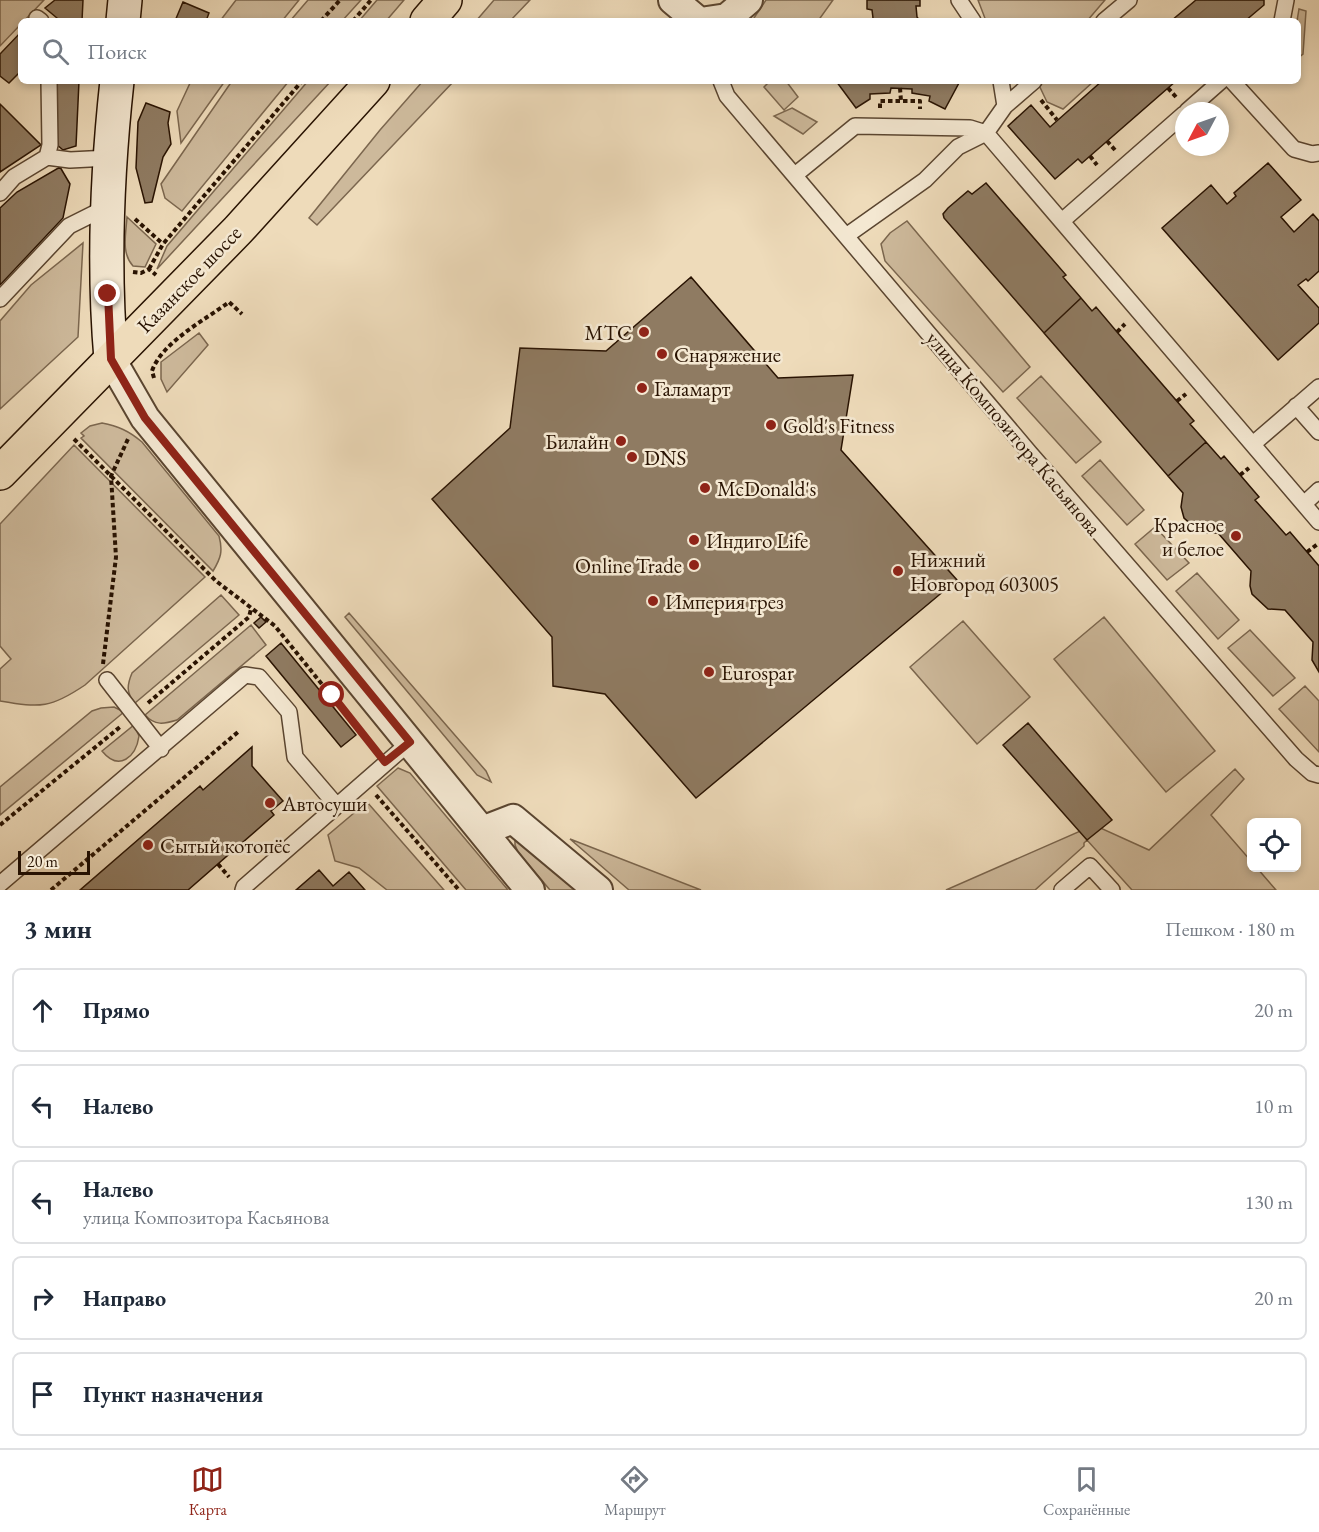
<!DOCTYPE html>
<html lang="ru">
<head>
<meta charset="utf-8">
<style>
	body { margin:0; font-family:"EB Garamond",serif; background:#f6f6f7; color:#1f2937 }
	.controls { position:absolute; right:18px; bottom:18px; display:grid; overflow:hidden; border-radius:9px; box-shadow:0 3px 9px #0003 }
	.controls button { width:54px; height:54px; display:grid; place-items:center; padding:0; border:0; border-bottom:2px solid #e0e1e3; background:#fff; color:#1f2937; font:30px sans-serif }
	.compass { position:absolute; left:1175px; top:102px; width:54px; height:54px; border-radius:50%; background:#fff; box-shadow:0 3px 9px #0003; rotate:229deg }
	.scale { position:absolute; left:18px; bottom:15px; width:72px; box-sizing:border-box; padding-left:6px; border:3px solid #291302; border-top:0; font-size:16px; line-height:21px; white-space:nowrap; color:#291302; -webkit-text-stroke:4px #f4e8d2; paint-order:stroke }
	.stop { position:absolute; width:18px; height:18px; margin:-14px; border:4px solid #8f2418; border-radius:50%; background:#fff }
	.stop.end { background:#8f2418; border-color:#fff; box-shadow:0 2px 6px #0008 }
	.list { margin:0; padding:0; list-style:none }
	h2 { display:flex; justify-content:space-between; align-items:center; height:78px; margin:0; padding:0 24px; font-size:26px }
	h2 small { font-size:20px; font-weight:400; color:#747a83 }
	.list li { display:grid; grid-template-columns:39px 1fr auto; gap:18px; align-items:center; box-sizing:border-box; height:84px; margin:0 12px 12px; padding:0 12px; border:2px solid #e0e1e3; border-radius:9px }
	.list b { display:block; font-size:22px; white-space:nowrap }
	.list p { margin:0; font-size:20px; white-space:nowrap; color:#747a83 }
	.list em { font-size:20px; font-style:normal; color:#747a83 }
	.icon { flex:none; width:33px; height:33px; fill:none; stroke:currentColor; stroke-width:2; stroke-linecap:round; stroke-linejoin:round }
	.map { position:relative; flex:none; width:1319px; height:890px; overflow:hidden }
	.search { position:absolute; background:#fff; box-shadow:0 3px 9px #0003; left:18px; right:18px; top:18px; height:66px; display:flex; align-items:center; gap:15px; box-sizing:border-box; padding:0 21px; border-radius:9px; color:#747a83; font-size:22px }
	.sheet { height:558px; background:#fff }
	nav { display:flex; justify-content:space-around; align-items:center; box-sizing:border-box; height:84px; border-top:2px solid #e0e1e3; background:#fff; font-size:16px; color:#747a83 }
	nav a { display:grid; justify-items:center; gap:3px }
	nav .on { color:#8f2418 }
	.map>svg:first-child { display:block }
	.green { fill:#cdb99b; stroke:#7b664e; stroke-width:1.5 }
	.building { fill:#8f7b62; stroke:#291302; stroke-width:1.5 }
	.lines { fill:none; stroke-linecap:round; stroke-linejoin:round }
	.lane-casing { stroke:#5a4530; stroke-width:18 }
	.street-casing { stroke:#5a4530; stroke-width:32 }
	.secondary-casing { stroke:#291302; stroke-width:36 }
	.primary-casing { stroke:#291302; stroke-width:36 }
	.path { stroke:#291302; stroke-width:4; stroke-dasharray:4.5 3; stroke-linecap:butt }
	.lane { stroke:#f4e8d2; stroke-width:15 }
	.street { stroke:#f4e8d2; stroke-width:28 }
	.secondary { stroke:#f4e8d2; stroke-width:33 }
	.primary { stroke:#eedbba; stroke-width:33 }
	.route { stroke:#8f2418; stroke-width:8 }
	.poi-dot { fill:#8f2418; stroke:#f4e8d2; stroke-width:2 }
	.labels { text-anchor:middle; dominant-baseline:central; stroke-width:5; stroke-linejoin:round; paint-order:stroke }
	.street-label { font-size:21px; fill:#291302; stroke:#f4e8d2 }
	.poi-label { font-size:21px; fill:#291302; stroke:#f4e8d2; text-anchor:start }
</style>
</head>
<body>
<div class="map">
<svg width="1319" height="890" viewBox="0 0 1319 890">
	<rect width="100%" height="100%" fill="#eedbba"/>
	<filter id="stains"><feTurbulence type="fractalNoise" baseFrequency=".00333" numOctaves="4"/><feColorMatrix values="0 0 0 0 .2 0 0 0 0 .09 0 0 0 0 .02 0 0 0 .5 -.17"/></filter>
	<radialGradient id="worn" r=".72"><stop offset=".6" stop-color="#630" stop-opacity="0"/><stop offset="1" stop-color="#630" stop-opacity=".3"/></radialGradient>
	<path class="green" d="M0 0H44L24 21H21V24L0 46Z
		M236 0H299L282 21H220Z
		M308 0H361L342 21H290Z
		M377 0H404L386 21H359Z
		M494 0H530L510 21H476Z
		M766 0H833L818 21H752Z
		M978 0H1105L1087 21H986Z
		M1299 9 1306 11 1303 54 1298 58 1297 21Z
		M191 81H225L181 143 177 111Z
		M232 81H289L182 211 165 198 161 184Z
		M308 81H331L157 269 167 246Z
		M423 81H454L317 225 309 218 380 130Z
		M770 81H786L798 97 784 110 764 87Z
		M1037 81H1094L1063 109 1047 102Z
		M792 108 817 122 803 134 774 116Z
		M127 217 156 244 145 267 133 266C121 253 126 234 127 217Z
		M907 221 1030 367 1003 392 885 261 881 244 890 233Z
		M83 243 78 337 0 409V321L31 285Z
		M199 333 208 345 167 392 161 379V362Z
		M1041 376 1101 442 1076 463 1017 398Z
		M102 423C118 426 129 431 142 442L219 536C223 551 221 558 213 571L81 438 84 436 81 433 90 426Z
		M74 445 205 577 85 685C51 708 41 708 0 701V669L11 659 0 646V524Z
		M1100 460 1144 510 1127 525 1082 476Z
		M1155 527 1189 563 1167 580 1135 544Z
		M1197 573 1239 620 1218 639 1176 591Z
		M221 595 239 615 135 703C126 693 127 685 132 673Z
		M349 613 486 771 491 782 477 775 345 617Z
		M1104 617 1215 751 1166 792 1054 659Z
		M963 621 1030 697 977 744 910 667Z
		M251 625 266 645 177 720C164 724 155 726 145 715Z
		M1250 630 1295 678 1273 696 1228 648Z
		M1305 686 1319 701V752L1279 709Z
		M114 707 124 712 0 815V787L92 711 101 708Z
		M134 725 139 736C136 757 119 772 102 751Z
		M398 768 410 773 508 890H466L377 786Z
		M1235 769 1244 779 1211 815 1251 861 1252 868H1257L1276 890H1132L1087 840 1084 843V846L1035 890H946L1094 825 1149 850Z
		M367 802 444 890H387L359 868 335 861 328 835Z
		M515 835 582 890H550L518 852 515 845Z
		M570 839 701 890H629Z"/>
	<path class="building" d="M55 0H83L82 21H57V18L45 8Z
		M867 0H920V6H916L917 17 920 21H869L873 18 872 10 867 9Z
		M1196 0H1264V5L1245 21H1171Z
		M183 2 209 13 206 21H175Z
		M21 32V71L9 83 0 76V54Z
		M57 81H79L76 146 63 150 56 144Z
		M836 81H960L945 109 929 101 930 96 912 93V89L891 88 890 93 870 94V99L856 108Z
		M1102 81H1176L1082 163 1078 159 1055 179 1008 126 1031 105 1050 127Z
		M146 103 170 112 168 123 171 144 163 157 152 202 145 203 136 168 138 122Z
		M0 104 41 145 0 172Z
		M1268 163 1301 200 1281 217 1294 232 1313 214 1319 221V271L1308 281 1306 279 1298 285 1319 308V323L1278 360 1162 228 1211 185 1227 204 1236 196 1234 193Z
		M60 167 70 184 63 218 0 285V208L17 192Z
		M986 183 1066 275 1063 277 1081 298 1044 333 944 218 943 214 948 208 968 191 972 194Z
		M691 277 778 378 853 375 841 450 957 580 696 798 605 694 553 686 552 637 432 499 510 428 520 348 606 351Z
		M1081 298 1092 311 1096 307 1117 332 1194 421 1190 424 1206 442 1168 476 1044 333Z
		M1206 442 1221 459 1224 456 1259 497 1255 500 1286 535 1290 532 1319 566V672L1312 660 1313 642 1285 610 1268 609 1252 594 1250 586 1251 571 1218 533H1201L1184 518 1181 507 1183 493 1168 476Z
		M261 617 266 622 259 628 254 623Z
		M281 643 356 735 341 747 266 656Z
		M1028 723 1112 820 1087 840 1003 745Z
		M252 747V766L283 801 271 811 274 815 188 890H80L200 786 203 790Z
		M319 870 333 886 349 872 365 890H296Z"/>
	<g class="lines">
		<g class="lane-casing">
			<path id="lane" d="M959 0 973 21
				M37 18 41 21
				M1104 21 1129 0
				M1282 21 1286 0
				M721 81 727 96 1029 452 1296 759 1312 773 1319 775
				M1001 81 1005 106
				M1034 81 1005 106 986 133 1319 522
				M1232 81 1294 149 1312 154 1319 153
				M1187 111 1221 81
				M47 157 50 145 49 81
				M795 175 855 126 970 128 986 133
				M0 193 14 177 47 157 70 160 109 158
				M1062 221 1184 114
				M846 236 925 180 958 147 986 133
				M0 299 69 226 107 207
				M1296 406 1319 432
				M1253 444 1319 387
				M1304 504 1319 490
				M107 680 161 749
				M0 884 245 675 259 677 289 712 295 757 337 806
				M243 890 244 887 410 742
				M1062 890 1090 866 1112 890"/>
		</g>
		<g class="street-casing">
			<path id="street" d="M673 0 698 21
				M707 21 727 18 748 0
				M111 359 145 418 530 890
				M482 831 513 819 598 890"/>
		</g>
		<g class="secondary-casing">
			<path id="secondary" d="M123 21 125 0
				M111 359C103 267 107 173 117 81"/>
		</g>
		<g class="primary-casing">
			<path id="primary" d="M427 21 445 0
				M0 473 238 230 373 81"/>
		</g>
		<path class="path" d="M321 21 340 0
			M353 21 371 0
			M900 88 901 101
			M1168 88 1176 97
			M1041 100 1057 120
			M880 108V101H920V109
			M1107 141 1115 150
			M1090 156 1097 165
			M135 219 163 244
			M149 269 163 244 302 81
			M133 272 141 273 149 269 156 275
			M1117 332 1125 324
			M154 378 152 371C162 342 205 320 229 302L242 314
			M1177 401 1186 394
			M74 439 216 581 275 626 375 750
			M1240 475 1249 468
			M1307 552 1319 543
			M103 664 116 557 111 476 128 439
			M148 703 249 617 251 609
			M376 795 459 890
			M0 825 120 727
			M218 864 229 877
			M51 890 238 732"/>
		<use href="#lane" class="lane"/>
		<use href="#street" class="street"/>
		<use href="#secondary" class="secondary"/>
		<use href="#primary" class="primary"/>
	</g>
	<g class="lines">
		<path class="route" d="M108 294 111 359 145 418 410 742 385 762 332 695"/>
	</g>
	<g class="poi-dot">
		<circle cx="644" cy="332" r="6"/>
		<circle cx="662" cy="354" r="6"/>
		<circle cx="642" cy="388" r="6"/>
		<circle cx="771" cy="425" r="6"/>
		<circle cx="621" cy="441" r="6"/>
		<circle cx="632" cy="457" r="6"/>
		<circle cx="705" cy="488" r="6"/>
		<circle cx="1236" cy="536" r="6"/>
		<circle cx="694" cy="540" r="6"/>
		<circle cx="694" cy="565" r="6"/>
		<circle cx="898" cy="571" r="6"/>
		<circle cx="653" cy="601" r="6"/>
		<circle cx="709" cy="672" r="6"/>
		<circle cx="270" cy="803" r="6"/>
		<circle cx="148" cy="845" r="6"/>
	</g>
	<g class="labels">
		<g class="street-label">
			<text transform="translate(189 279) rotate(-46)">Казанское шоссе</text>
			<text transform="translate(1014 433) rotate(50)">улица Композитора Касьянова</text>
		</g>
		<g class="poi-label">
			<text x="632" y="332" text-anchor="end">МТС</text>
			<text x="674" y="354">Снаряжение</text>
			<text x="654" y="388">Галамарт</text>
			<text x="783" y="425">Gold's Fitness</text>
			<text x="609" y="441" text-anchor="end">Билайн</text>
			<text x="644" y="457">DNS</text>
			<text x="717" y="488">McDonald's</text>
			<text x="1224" y="524" text-anchor="end">Красное<tspan x="1224" dy="24">и белое</tspan></text>
			<text x="706" y="540">Индиго Life</text>
			<text x="910" y="559">Нижний<tspan x="910" dy="24">Новгород 603005</tspan></text>
			<text x="682" y="565" text-anchor="end">Online Trade</text>
			<text x="665" y="601">Империя грез</text>
			<text x="721" y="672">Eurospar</text>
			<text x="282" y="803">Автосуши</text>
			<text x="160" y="845">Сытый котопёс</text>
		</g>
	</g>
	<rect width="100%" height="100%" filter="url(#stains)"/>
	<rect width="100%" height="100%" fill="url(#worn)"/>
</svg>
<div class="controls">
<button><svg class="icon" aria-label="locate" viewBox="0 0 24 24"><circle cx="12" cy="12" r="6"/><path d="M12 2v4M12 18v4M2 12h4M18 12h4"/></svg></button>
</div>
<svg class="compass" viewBox="-18 -18 36 36"><path d="M0-13l5 13h-10z" fill="#e53935"/><path d="M0 13l5-13h-10z" fill="#747a83"/></svg>
<div class="scale">20 m</div>
<div class="stop" style="left:332px;top:695px"></div>
<div class="stop end" style="left:108px;top:294px"></div>
<div class="search"><svg class="icon" aria-label="search" viewBox="0 0 24 24"><circle cx="10" cy="10" r="6"/><path d="M15 15l6 6"/></svg>Поиск</div>
</div>
<section class="sheet">
<h2>3 мин<small>Пешком · 180 m</small></h2>
<ul class="list">
<li><svg class="icon" aria-label="ahead" viewBox="0 0 24 24"><path d="M12 20V5M6 11l6-6 6 6"/></svg><div><b>Прямо</b></div><em>20 m</em></li>
<li><svg class="icon" aria-label="left" viewBox="0 0 24 24"><path d="M17 20v-9H6M10 6l-5 5 5 5"/></svg><div><b>Налево</b></div><em>10 m</em></li>
<li><svg class="icon" aria-label="left" viewBox="0 0 24 24"><path d="M17 20v-9H6M10 6l-5 5 5 5"/></svg><div><b>Налево</b><p>улица Композитора Касьянова</p></div><em>130 m</em></li>
<li><svg class="icon" aria-label="right" viewBox="0 0 24 24"><path d="M7 20v-9h11M14 6l5 5-5 5"/></svg><div><b>Направо</b></div><em>20 m</em></li>
<li><svg class="icon" aria-label="arrive" viewBox="0 0 24 24"><path d="M6 21V4h12l-3 4 3 4H6"/></svg><div><b>Пункт назначения</b></div></li>
</ul>
</section>
<nav>
<a class="on"><svg class="icon" aria-label="map" viewBox="0 0 24 24"><path d="M3 6l6-2 6 2 6-2v14l-6 2-6-2-6 2zM9 4v14M15 6v14"/></svg>Карта</a>
<a><svg class="icon" aria-label="directions" viewBox="0 0 24 24"><path d="M12 3l9 9-9 9-9-9zM9 14v-3h6M13 9l2 2-2 2"/></svg>Маршрут</a>
<a><svg class="icon" aria-label="saved" viewBox="0 0 24 24"><path d="M7 4h10v16l-5-4-5 4z"/></svg>Сохранённые</a>
</nav>
</body>
</html>
